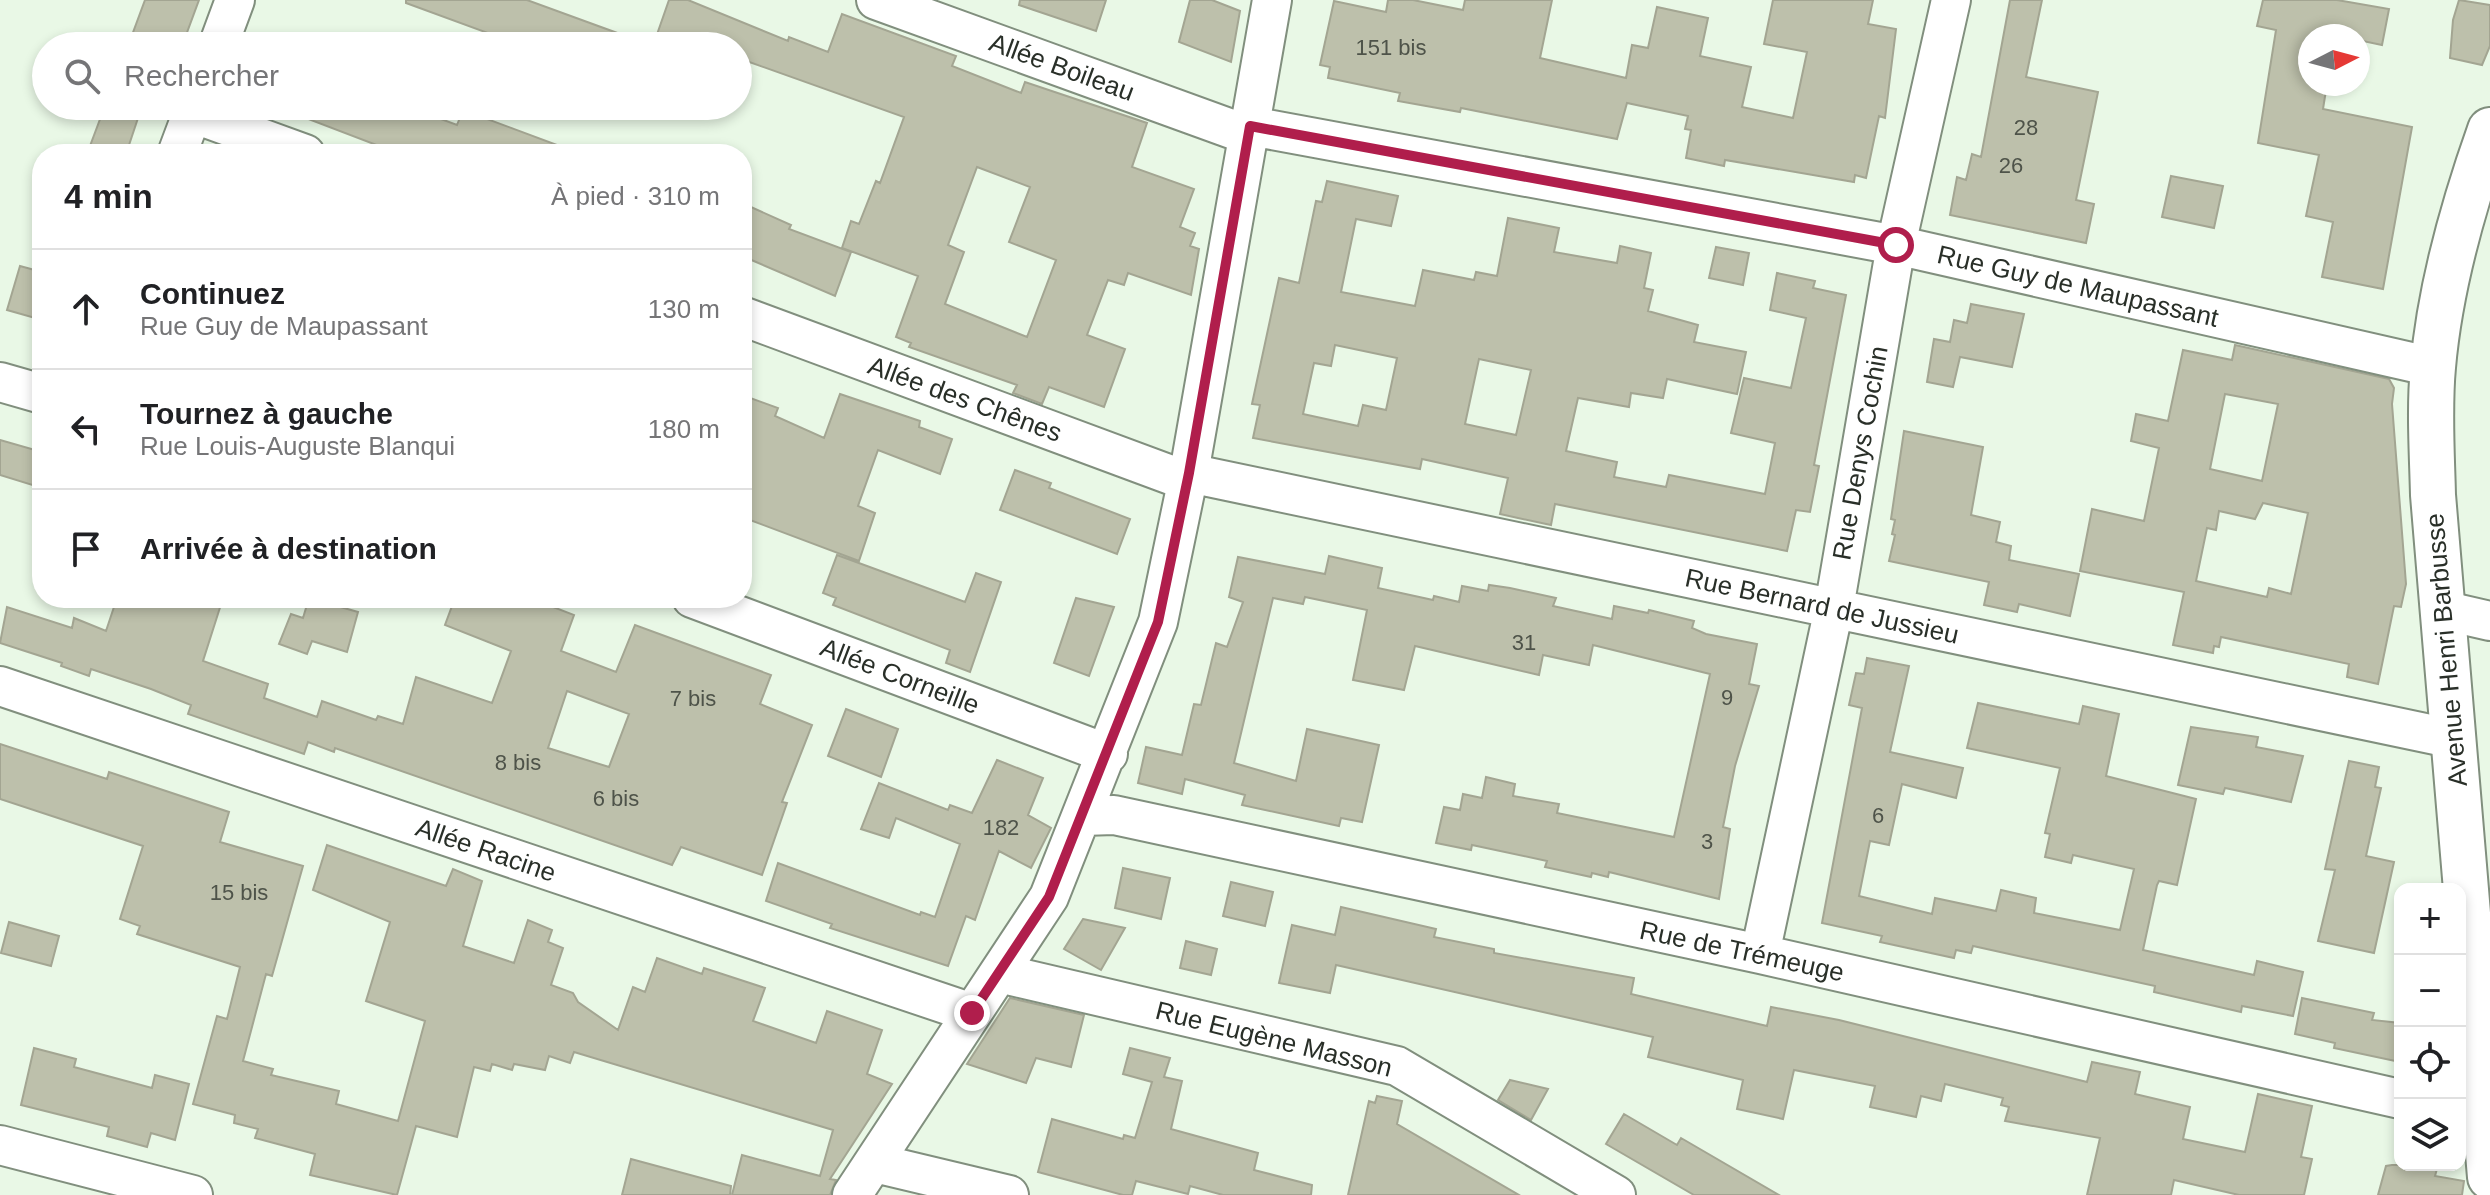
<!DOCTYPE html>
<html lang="fr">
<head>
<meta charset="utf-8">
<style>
	body { margin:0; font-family:Arial,sans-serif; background:#f2f2f2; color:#202124 }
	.controls { position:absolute; right:24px; bottom:24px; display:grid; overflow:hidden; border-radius:16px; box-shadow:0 4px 12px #0003 }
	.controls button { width:72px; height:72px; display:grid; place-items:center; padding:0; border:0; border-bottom:2px solid #e0e0e0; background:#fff; color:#202124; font:40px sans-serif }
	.compass { position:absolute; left:2298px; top:24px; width:72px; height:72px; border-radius:50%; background:#fff; box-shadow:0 4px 12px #0003; rotate:84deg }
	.stop { position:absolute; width:24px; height:24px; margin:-18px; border:6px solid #b01e4c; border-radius:50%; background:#fff }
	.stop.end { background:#b01e4c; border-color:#fff; box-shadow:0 2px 8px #0008 }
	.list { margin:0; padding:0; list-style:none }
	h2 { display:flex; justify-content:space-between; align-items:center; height:104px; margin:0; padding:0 32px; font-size:34px }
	h2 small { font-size:26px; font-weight:400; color:#757577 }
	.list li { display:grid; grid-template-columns:52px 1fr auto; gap:24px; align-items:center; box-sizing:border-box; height:120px; padding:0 32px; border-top:2px solid #e0e0e0 }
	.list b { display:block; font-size:30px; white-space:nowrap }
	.list p { margin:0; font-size:26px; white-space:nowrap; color:#757577 }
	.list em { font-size:26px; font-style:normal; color:#757577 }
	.icon { flex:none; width:44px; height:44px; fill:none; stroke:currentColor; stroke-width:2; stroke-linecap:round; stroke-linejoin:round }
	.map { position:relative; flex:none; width:2490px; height:1195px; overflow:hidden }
	.search { position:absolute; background:#fff; box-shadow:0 4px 12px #0003; left:32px; top:32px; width:720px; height:88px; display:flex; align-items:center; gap:20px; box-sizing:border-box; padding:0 28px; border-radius:44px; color:#757577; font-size:30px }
	.panel { position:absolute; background:#fff; box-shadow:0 4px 12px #0003; left:32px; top:144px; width:720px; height:464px; border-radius:32px }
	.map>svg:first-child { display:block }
	.building { fill:#bdc0ab; stroke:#a3a592; stroke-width:2; fill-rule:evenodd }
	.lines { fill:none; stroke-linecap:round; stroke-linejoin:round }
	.minor-casing { stroke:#818f7e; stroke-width:42 }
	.tertiary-casing { stroke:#818f7e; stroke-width:48 }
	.minor { stroke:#fff; stroke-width:38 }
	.tertiary { stroke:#fff; stroke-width:44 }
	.route { stroke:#b01e4c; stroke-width:10 }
	.labels { text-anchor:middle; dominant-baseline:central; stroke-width:6; stroke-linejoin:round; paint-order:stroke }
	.number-label { font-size:22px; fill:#4e5349 }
	.street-label { font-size:26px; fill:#292f28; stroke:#fff }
</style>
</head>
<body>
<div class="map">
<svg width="2490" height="1195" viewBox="0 0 2490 1195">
	<rect width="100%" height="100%" fill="#e9f8e6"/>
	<path class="building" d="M145 0H199L182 46H128Z
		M406 0H527L642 42 641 46H483L488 33 406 3Z
		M669 0H688L788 41 789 37 828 52 842 14 956 56 952 66 1021 93 1025 82 1147 123 1132 167 1194 189 1180 227 1195 233 1190 246 1199 249 1191 295 1128 273 1124 285 1108 280 1087 335 1125 349 1104 407 1049 387 1042 404 1013 393 1017 385 909 347 911 343 896 337 918 276 842 248 851 221 859 224 876 181 880 183 904 117 738 58V46H653ZM977 167 1030 187 1009 242 1056 260 1027 337 945 304 964 252 948 245Z
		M1020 0H1106L1096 31 1019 5Z
		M1190 0H1212L1240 11 1231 62 1179 42Z
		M1388 0H1413L1463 10 1465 0H1552L1540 58 1626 78 1632 45 1648 48 1657 7 1708 18 1700 56 1751 67 1742 107 1793 118 1807 52 1764 44 1773 0H1873L1868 24 1896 29 1885 118 1879 116 1866 178 1855 175 1854 182 1725 160 1724 166 1686 158 1691 130 1685 129 1688 116 1627 103 1617 139 1461 108 1460 112 1398 101 1400 93 1328 78 1330 67 1320 65 1334 1 1386 12Z
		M2010 0H2042L2026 77 2098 92 2076 200 2094 204 2086 243 1950 215 1957 177 1966 180 1972 154 1981 157Z
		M2263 0H2337L2389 9 2382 45 2358 40V36H2310V84H2327L2323 109 2412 127 2383 289 2322 277 2333 222 2306 216 2319 155 2258 143 2276 30 2257 26Z
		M2459 0 2490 5V46L2482 65 2450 58 2453 20Z
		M105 106H142L126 154H87Z
		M283 106H406L457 125 463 110 573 151V154H400L282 109Z
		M2171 176 2223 186 2214 228 2162 217Z
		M1327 181 1398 196 1391 226 1356 219 1341 292 1415 306 1423 270 1474 280 1476 272 1497 276 1508 218 1559 228 1554 252 1617 263 1620 246 1651 253 1644 288 1653 290 1648 311 1698 325 1694 342 1746 352 1737 394 1667 379 1663 398 1631 393 1629 407 1578 398 1566 451 1617 462 1614 477 1666 487 1669 475 1765 494 1775 443 1731 433 1744 378 1791 388 1806 318 1770 310 1777 273 1815 281 1813 288 1846 295 1814 465 1819 466 1810 512 1796 510 1787 551 1555 504 1551 525 1518 518 1500 514 1508 478 1422 459 1420 469 1253 438 1260 405 1252 404 1279 278 1299 283 1316 201 1322 202ZM1335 345 1397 358 1386 410 1363 405 1358 426 1303 414 1314 363 1331 366ZM1479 359 1531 370 1516 435 1465 424Z
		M742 203 791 225 789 229 851 252 835 296 742 256Z
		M1716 247 1749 253 1743 285 1709 278Z
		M20 266 42 272V320L7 310Z
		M1971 304 2024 314 2012 367 1960 357 1953 387 1927 382 1934 339 1950 342 1954 320 1967 323Z
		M2235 345 2389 379 2394 388 2392 404 2406 584 2401 607 2394 606 2378 684 2347 677 2349 664 2221 637 2219 647 2214 646 2213 653 2173 645 2184 592 2080 571 2092 509 2144 521 2159 448 2131 441 2136 414 2168 421 2183 350 2232 360ZM2225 394 2278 404 2262 481 2210 469ZM2263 503 2308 513 2291 594 2269 588 2267 597 2196 581 2207 528 2216 530 2219 511 2255 519Z
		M840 394 920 421 919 427 952 439 940 474 878 450 858 506 875 513 859 561 742 517V395L778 408 775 416 824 438Z
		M1904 431 1983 447 1971 515 2000 522 1996 542 2011 546 2009 560 2079 574 2070 616 2019 604 2017 612 1984 605 1989 582 1889 561 1895 535 1892 534 1895 520 1891 519Z
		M0 440 42 452V488L0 475Z
		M1015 470 1051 483 1049 488 1130 519 1117 554 1000 510Z
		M837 555 965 602 976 573 1001 582 970 672 946 663 950 650 833 605 836 598 823 593Z
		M1329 556 1382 568 1378 588 1433 600 1434 596 1459 602 1462 586 1488 591 1489 585 1510 588 1556 598 1553 606 1612 619 1614 606 1648 613 1649 610 1694 621 1692 628 1706 634 1757 644 1749 684 1759 686 1735 766 1723 827 1730 829 1719 899 1609 872 1608 877 1592 873 1591 877 1545 867 1547 861 1472 845 1471 850 1436 843 1444 807 1460 810 1463 794 1482 798 1486 777 1515 784 1513 796 1559 804 1557 813 1674 837 1710 674 1593 645 1589 665 1543 655 1539 675 1415 646 1404 690 1353 680 1367 610 1305 597 1303 604 1273 598 1234 763 1296 781 1307 729 1379 745 1362 822 1341 818 1339 826 1242 805 1245 795 1185 779 1182 794 1138 783 1146 747 1182 755 1194 704 1201 705 1216 643 1227 647 1243 602 1229 597 1238 557 1325 574Z
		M117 598H223L203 661 268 684 264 698 317 717 322 701 376 720 378 716 403 724 416 677 492 703 511 651 445 625 455 598H530L574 615 561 651 616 672 635 625 771 675 760 704 812 725 782 802 787 803 762 875 681 847 672 865 335 748 334 752 308 742 304 754 188 714 191 705 151 689 91 669 89 676 61 666 62 663 0 643 7 607 72 628 74 618 106 631ZM567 691 629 714 609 767 548 748Z
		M309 598 358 612 347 652 312 641 307 654 279 644 291 614 303 618Z
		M1076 598 1114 607 1089 676 1054 663Z
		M1867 658 1909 666 1890 752 1963 768 1956 798 1902 784 1889 845 1870 841 1859 896 1932 914 1935 898 1996 911 2001 890 2036 898 2034 913 2120 930 2134 869 2073 855 2071 863 2045 857 2050 834 2045 833 2060 768 1967 748 1978 703 2079 724 2083 706 2119 714 2106 776 2196 799 2177 885 2159 881 2157 885 2143 950 2254 975 2257 961 2303 972 2293 1016 2242 1006 2241 1012 2154 992 2155 986 1973 946 1971 953 1956 950 1954 958 1880 942 1882 936 1822 923 1862 708 1849 705 1856 673 1864 674Z
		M846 709 898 729 881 777 828 756Z
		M2191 727 2258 737 2256 747 2303 756 2291 802 2225 788 2223 794 2178 785Z
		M0 744 107 779 109 772 229 812 220 842 303 866 272 976 266 974 243 1061 273 1069 271 1075 339 1091 336 1104 398 1121 425 1021 366 1001 390 922 313 890 327 845 446 886 453 869 482 881 463 946 514 963 528 920 552 930 548 942 563 948 551 985 573 993 578 1002 618 1030 633 987 645 992 657 958 702 974 704 968 765 988 753 1021 816 1043 827 1011 882 1030 867 1074 892 1084 830 1179 836 1180 830 1195H732L742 1155 820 1176 833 1130 574 1052 570 1063 549 1056 545 1070 514 1064 512 1070 492 1064 490 1071 474 1067 457 1137 416 1126 397 1195 310 1175 315 1154 255 1138 258 1129 234 1123 235 1115 193 1104 217 1016 227 1019 240 967 137 934 140 926 120 919 143 846 0 799Z
		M997 760 1043 778 1028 815 1051 828 1031 868 999 851 975 920 966 916 948 966 830 928 832 924 766 901 778 863 920 915 921 912 935 917 960 844 896 818 889 838 861 829 879 783 948 810 950 805 972 813Z
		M2349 761 2379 767 2375 787 2381 788 2366 856 2394 862 2374 953 2318 941 2335 870 2325 869Z
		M1123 868 1170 878 1161 919 1115 908Z
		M1231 882 1273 892 1265 926 1223 916Z
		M1341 907 1436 929 1434 937 1494 949V953L1634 978 1631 994 1767 1026 1771 1007 1839 1020 2087 1082 2092 1062 2140 1072 2135 1094 2190 1107 2183 1139 2245 1152 2258 1094 2312 1106 2301 1157 2312 1159 2304 1195H2239L2174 1180 2171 1195H2087L2100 1138 2005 1121 2009 1107 2001 1105 2003 1098 1945 1084 1941 1101 1921 1096 1916 1117 1870 1107 1875 1086 1794 1070 1783 1119 1737 1109 1743 1080 1648 1057 1653 1037 1336 965 1330 993 1279 983 1292 925 1335 935Z
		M1083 919 1125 928 1101 970 1064 949Z
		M9 922 59 936 51 966 1 953Z
		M1186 941 1217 949 1211 975 1180 968Z
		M1010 998 1084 1015 1071 1067 1036 1058 1026 1083 967 1064Z
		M2302 998 2374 1013 2372 1020 2400 1023V1062L2334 1048 2335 1043 2295 1034Z
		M34 1048 76 1059 74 1067 152 1088 155 1075 189 1084 175 1140 151 1133 147 1147 107 1136 109 1127 21 1105Z
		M1130 1048 1170 1058 1164 1077 1182 1081 1171 1129 1258 1153 1254 1170 1312 1185 1311 1195H1223L1190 1186 1188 1194 1136 1181 1132 1195H1123L1038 1172 1052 1119 1123 1139 1124 1135 1135 1138 1152 1082 1123 1074Z
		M1510 1080 1548 1089 1531 1120 1498 1100Z
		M1377 1096 1402 1101 1397 1124 1519 1195H1348L1369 1101 1375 1103Z
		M1624 1114 1677 1145 1681 1138 1779 1195H1694L1606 1144Z
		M631 1159 731 1186 730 1195H622Z
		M2392 1165H2438L2435 1176 2464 1181 2462 1195H2378L2386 1166Z"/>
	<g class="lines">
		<g class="minor-casing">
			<path id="minor" d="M876 0 1248 135
				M218 46 235 0
				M192 113 305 154
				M1250 126 1896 245 2433 367
				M177 154 195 106
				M742 316 1187 481
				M0 382 42 394
				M1189 473 2454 739
				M692 598 1108 754
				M2442 610 2490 621
				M0 686 972 1013
				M1083 816 1114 815 1760 954 2400 1099
				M1760 954 1834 608 1896 245 1951 0
				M999 973 1397 1066 1616 1195
				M0 1145 193 1195
				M875 1163 1009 1195
				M852 1195 1049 897 1158 622 1189 473 1272 0"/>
		</g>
		<g class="tertiary-casing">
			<path id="tertiary" d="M2490 130C2463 206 2440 286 2433 367 2429 409 2432 453 2433 495L2490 1177"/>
		</g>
		<use href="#minor" class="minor"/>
		<use href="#tertiary" class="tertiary"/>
	</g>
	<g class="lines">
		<path class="route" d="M972 1013 1049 897 1158 622 1189 473 1250 126 1896 245"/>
	</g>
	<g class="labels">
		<g class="number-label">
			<text x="1391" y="47">151 bis</text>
			<text x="2026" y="127">28</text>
			<text x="2011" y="165">26</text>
			<text x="1524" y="642">31</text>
			<text x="1727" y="697">9</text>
			<text x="693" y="698">7 bis</text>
			<text x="518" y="762">8 bis</text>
			<text x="616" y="798">6 bis</text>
			<text x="1878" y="815">6</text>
			<text x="1001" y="827">182</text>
			<text x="1707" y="841">3</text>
			<text x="239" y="892">15 bis</text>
		</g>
		<g class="street-label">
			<text transform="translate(1062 67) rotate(20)">Allée Boileau</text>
			<text transform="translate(2078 286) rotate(13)">Rue Guy de Maupassant</text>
			<text transform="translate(965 399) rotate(20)">Allée des Chênes</text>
			<text transform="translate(1860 453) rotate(-80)">Rue Denys Cochin</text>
			<text transform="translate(1822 606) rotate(12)">Rue Bernard de Jussieu</text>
			<text transform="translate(2446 650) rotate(-95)">Avenue Henri Barbusse</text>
			<text transform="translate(900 676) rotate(21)">Allée Corneille</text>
			<text transform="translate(486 850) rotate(19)">Allée Racine</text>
			<text transform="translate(1742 951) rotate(12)">Rue de Trémeuge</text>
			<text transform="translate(1274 1039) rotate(14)">Rue Eugène Masson</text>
		</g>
	</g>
</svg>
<div class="controls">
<button>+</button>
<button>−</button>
<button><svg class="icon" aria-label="locate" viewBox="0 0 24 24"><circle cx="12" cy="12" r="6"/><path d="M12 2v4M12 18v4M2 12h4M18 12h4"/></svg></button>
<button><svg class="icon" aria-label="layers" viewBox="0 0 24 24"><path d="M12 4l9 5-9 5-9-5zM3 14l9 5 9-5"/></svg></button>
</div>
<svg class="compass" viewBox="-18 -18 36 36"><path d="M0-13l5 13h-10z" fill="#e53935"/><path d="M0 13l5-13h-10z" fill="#757577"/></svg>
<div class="stop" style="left:1896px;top:245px"></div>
<div class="stop end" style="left:972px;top:1013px"></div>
<div class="search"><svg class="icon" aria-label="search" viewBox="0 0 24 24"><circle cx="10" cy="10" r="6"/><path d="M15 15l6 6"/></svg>Rechercher</div>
<section class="panel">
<h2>4 min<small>À pied · 310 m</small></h2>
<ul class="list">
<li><svg class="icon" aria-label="ahead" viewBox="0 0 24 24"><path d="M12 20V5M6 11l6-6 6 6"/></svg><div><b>Continuez</b><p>Rue Guy de Maupassant</p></div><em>130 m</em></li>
<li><svg class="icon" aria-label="left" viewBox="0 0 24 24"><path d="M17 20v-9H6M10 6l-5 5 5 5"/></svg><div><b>Tournez à gauche</b><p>Rue Louis-Auguste Blanqui</p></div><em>180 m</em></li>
<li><svg class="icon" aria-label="arrive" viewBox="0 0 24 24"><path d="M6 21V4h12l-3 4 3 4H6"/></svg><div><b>Arrivée à destination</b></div></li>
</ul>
</section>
</div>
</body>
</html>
